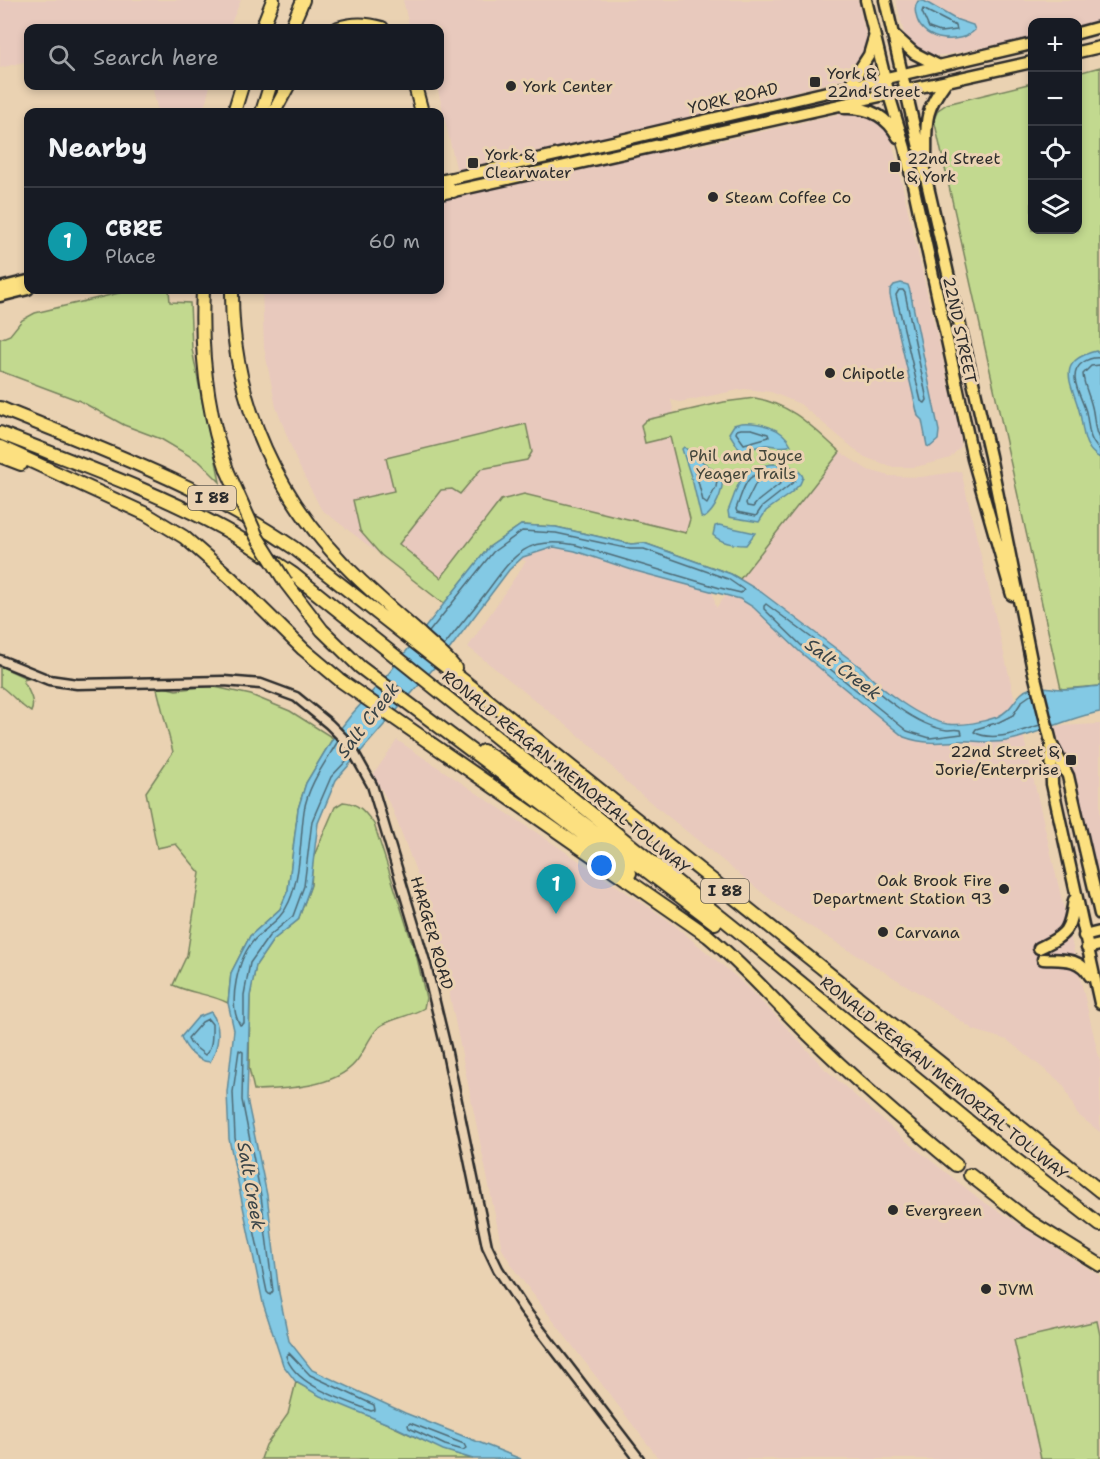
<!DOCTYPE html>
<html lang="en">
<head>
<meta charset="utf-8">
<style>
	body { margin:0; font-family:"Shantell Sans",sans-serif; background:#20242c; color:#f1f3f6 }
	.controls { position:absolute; right:18px; top:18px; display:grid; overflow:hidden; border-radius:12px; box-shadow:0 3px 9px #0003 }
	.controls button { width:54px; height:54px; display:grid; place-items:center; padding:0; border:0; border-bottom:2px solid #363941; background:#171b24; color:#f1f3f6; font:30px sans-serif }
	.you { position:absolute; left:602px; top:866px; width:21px; height:21px; margin:-15px; border:4px solid #fff; border-radius:50%; background:#1a73e8; box-shadow:0 0 0 9px #1a73e833 }
	.badge { display:grid; place-items:center; width:39px; height:39px; border-radius:50%; background:#98999b; color:#fff; font-size:20px; font-weight:700 }
	.pin { position:absolute; translate:-50% -50px; filter:drop-shadow(0 2px 3px #0008) }
	.pin::after { content:''; position:absolute; top:32px; width:21px; height:18px; background:inherit; clip-path:polygon(0 0,100% 0,50% 100%) }
	.list { margin:0; padding:0; list-style:none }
	h2 { display:flex; justify-content:space-between; align-items:center; height:78px; margin:0; padding:0 24px; font-size:26px }
	h2 small { font-size:20px; font-weight:400; color:#9ea1a6 }
	.list li { display:grid; grid-template-columns:39px 1fr auto; gap:18px; align-items:center; box-sizing:border-box; height:108px; padding:0 24px; border-top:2px solid #363941 }
	.list b { display:block; font-size:22px; white-space:nowrap }
	.list p { margin:0; font-size:20px; white-space:nowrap; color:#9ea1a6 }
	.list em { font-size:20px; font-style:normal; color:#9ea1a6 }
	.icon { flex:none; width:33px; height:33px; fill:none; stroke:currentColor; stroke-width:2; stroke-linecap:round; stroke-linejoin:round }
	.map { position:relative; flex:none; width:1100px; height:1459px; overflow:hidden }
	.search { position:absolute; background:#171b24; box-shadow:0 3px 9px #0003; left:24px; top:24px; width:420px; height:66px; display:flex; align-items:center; gap:15px; box-sizing:border-box; padding:0 21px; border-radius:12px; color:#9ea1a6; font-size:22px }
	.panel { position:absolute; background:#171b24; box-shadow:0 3px 9px #0003; left:24px; top:108px; width:420px; height:186px; border-radius:12px }
	.map>svg:first-child { display:block }
	.built { fill:#e8c9bd }
	.green { fill:#c2d98f; stroke:#76825d; stroke-width:1.5 }
	.water { fill:#83c9e4; stroke:#608a9a; stroke-width:1.5 }
	.lines { fill:none; stroke-linecap:round; stroke-linejoin:round }
	.shore { stroke:#4e6a75; stroke-width:1.5 }
	.minor-casing { stroke:#2b2b2b; stroke-width:13 }
	.major-casing { stroke:#2b2b2b; stroke-width:15 }
	.highway-casing { stroke:#2b2b2b; stroke-width:16 }
	.minor { stroke:#ead2b2; stroke-width:8 }
	.major { stroke:#fce080; stroke-width:10 }
	.highway { stroke:#fce080; stroke-width:12 }
	.highway-bridge-casing { stroke:#2b2b2b; stroke-width:16; stroke-linecap:butt }
	.highway-bridge { stroke:#fce080; stroke-width:12 }
	.poi-dot { fill:#2b2b2b; stroke:#ead2b2; stroke-width:2 }
	.labels { text-anchor:middle; dominant-baseline:central; stroke-width:6; stroke-linejoin:round; paint-order:stroke }
	.shield { fill:#ead2b2; stroke:#645d54; stroke-width:1.5 }
	.shield-label { font-size:15px; font-weight:bold; fill:#2b2b2b }
	.poi-label { font-size:16px; fill:#2b2b2b; stroke:#ead2b2; text-anchor:start }
	.street-label { font-size:16px; fill:#2b2b2b; stroke:#ead2b2 }
	.park-label { font-size:16px; fill:#42453a; stroke:#ead2b2 }
	.water-label { font-size:18px; font-style:italic; fill:#384347; stroke:#ead2b2 }
</style>
</head>
<body>
<div class="map">
<svg width="1100" height="1459" viewBox="0 0 1100 1459">
	<rect width="100%" height="100%" fill="#ead2b2"/>
	<filter id="ink" filterUnits="userSpaceOnUse"><feTurbulence type="fractalNoise" baseFrequency=".0167" numOctaves="2"/><feDisplacementMap in="SourceGraphic" scale="12" xChannelSelector="R" yChannelSelector="G"/><feConvolveMatrix kernelMatrix="1 2 1 2 8 2 1 2 1" color-interpolation-filters="sRGB"/></filter>
	<g filter="url(#ink)">
		<path class="built" d="M0 0H241L229 28H28V61L0 68Z
			M403 0H858L867 40 865 54 858 67 843 79 608 139 457 172 437 86H440V28H413L409 26Z
			M896 0H1100V24L1078 29V22H1032V38L945 55 931 56 922 54 905 38Z
			M152 86H210L203 112H158Z
			M865 111 887 127 891 137 960 433 961 446 950 458 940 461 915 467H893L864 457 800 404 771 392 744 389 680 402 671 400 716 608 840 452 868 470 890 476 921 477 961 471 1100 1062V1132L1077 1114 1063 1084 1007 1040 974 1030 927 998 785 911 627 783 591 745 468 647 526 561 486 551 444 604 321 509 297 462 276 407 264 348 262 290H440V200L627 157 693 147 848 112Z
			M1100 724V900L1055 726Z
			M397 740 668 920 734 975 773 1013 824 1068 905 1140 981 1200 1100 1276V1459H659L516 1272 502 1249 434 919 392 808 373 775Z"/>
		<path class="green" d="M1100 67V686L1061 689 934 119 938 110 947 104 1032 83V230H1078V73Z
			M128 290H169L170 302 190 303 192 349 203 406 210 430 220 482 200 462 161 439 124 425 80 401 0 371V339L10 335 22 320 35 313 119 293Z
			M755 398C793 405 812 427 840 452L740 579 731 574 644 543 631 544 556 527 521 525 489 547 444 604 381 555 360 531 353 500 394 491 386 458 526 424 532 452 527 460 481 469 460 494 452 489 441 490 399 544 441 578 501 500 524 494 686 533 690 519 670 437 645 443 641 425 646 420 724 402Z
			M0 666 28 679 23 680C28 690 36 701 31 712 19 705 12 694 0 686Z
			M156 685 176 690 210 686 251 695 290 711 333 738 306 783 298 809 288 890 280 909 250 936 231 973 228 1003C208 993 192 994 173 985L187 955 200 873 176 844 157 848 146 792 173 752Z
			M343 802C359 803 365 812 374 824L417 958 426 998 424 1008C412 1016 385 1020 378 1028 368 1038 364 1053 355 1063 334 1088 284 1089 254 1090L249 1068 250 996 256 965 273 940 298 920 311 885 313 858 335 807Z
			M1097 1321 1100 1335V1459H1041L1014 1340Z
			M296 1382C327 1400 360 1410 392 1426 419 1439 445 1451 473 1459H261L266 1445 288 1414Z"/>
		<path class="water" d="M918 1H924L955 19 973 25 975 30C960 45 924 42 917 19 915 12 914 7 918 1Z
			M901 283 908 285 910 291 939 431 938 440 930 447 927 446 922 420 918 416 890 295V290L894 285Z
			M1096 351 1100 353V458C1082 448 1084 431 1080 414 1074 386 1052 362 1096 351Z
			M741 423C758 422 783 427 791 445 783 449 775 445 766 445 757 446 749 450 741 452L729 433 734 425Z
			M684 447 722 477C724 491 715 511 704 518L701 517 693 483 682 449Z
			M775 464C786 466 798 466 803 477L800 484 791 493 766 511 759 522 729 517 728 511C741 480 738 467 775 464Z
			M521 525 556 527 631 544 644 543 731 574 761 592 863 669C881 690 920 719 947 724 963 726 983 722 997 717 1015 709 1015 693 1031 688 1042 685 1053 689 1063 689 1075 689 1088 687 1100 686V712C1068 717 1038 735 1006 741 990 744 975 740 959 741 939 743 923 744 904 737L800 652 753 607 740 599 632 570 575 551 554 547 523 557 509 570 446 654 336 780 318 823 310 887 298 920 273 940 256 965 250 996 247 1099 267 1195 279 1293 289 1341 312 1370 405 1413 521 1459H473L443 1450 393 1426 320 1396 296 1382 283 1365 263 1303 229 1139 227 1092 234 1030 228 1003 231 973 250 936 280 909 288 890 298 809 306 783 333 738 352 714 389 673 489 547Z
			M719 525 755 533 746 545C735 545 721 543 713 535L715 526Z
			M211 1012C222 1027 219 1046 210 1062 196 1061 186 1049 181 1037L198 1017Z"/>
		<g class="lines">
			<path class="shore" d="M923 9 956 26 957 30 940 32 929 28 922 12Z
				M899 290H903L905 293 927 400 925 403 921 401 896 295Z
				M1100 358C1093 357 1088 359 1082 363 1066 375 1082 397 1086 412 1090 430 1087 437 1100 451
				M1100 365 1091 366 1083 374C1084 388 1091 398 1093 412 1095 422 1094 432 1100 440
				M741 429H752L768 434 769 437 744 444 736 433 737 430Z
				M696 466 699 467 717 481 716 487 707 504 703 501 695 469Z
				M775 470 789 472 795 476V481L762 507 756 516 737 512 736 509C746 483 744 473 775 470Z
				M775 478 781 479V483L758 501 753 507 747 506 746 503 757 481Z
				M766 604 859 673C878 695 917 726 947 730 951 730 956 729 961 730L962 734 930 738 907 731 804 648 764 609V606Z
				M429 632 493 552 522 531 556 533 630 549H644L728 579 744 590 741 593 720 588 576 545C527 536 515 553 488 590 474 609 458 627 444 646
				M1032 694 1022 701 1013 715 999 722 976 729 974 732C993 743 1021 731 1040 725
				M338 741C325 763 308 785 304 811 300 839 301 876 289 902 282 919 268 926 255 939 238 957 227 1003 240 1025L244 1023V995L250 963 269 936 293 916 304 886 312 821 331 777 350 757
				M208 1019 212 1024C212 1035 213 1048 205 1055L190 1043 188 1038 202 1022Z
				M239 1050 243 1052 242 1100 261 1196 273 1291 270 1295 267 1292 235 1138 233 1092Z
				M289 1353 310 1375 374 1405 375 1410 371 1411C345 1400 295 1386 286 1356Z
				M410 1423 464 1444 466 1448 463 1450 445 1445 409 1428 408 1425Z"/>
			<g class="minor-casing">
				<path id="minor" d="M0 660 49 680 77 684 224 681 261 684 296 697 329 724 349 744 372 785 426 965 446 1048 487 1246 498 1269 524 1309 639 1459"/>
			</g>
			<g class="major-casing">
				<path id="major" d="M866 0 889 95 905 148 973 459 1012 595
					M885 0 990 456 1032 665 1051 742 1052 784 1100 1003
					M1078 33 1100 27
					M893 34 914 53 939 66
					M1078 52 1100 47
					M849 86 869 55 874 38
					M845 108C869 107 887 116 898 137
					M926 160C927 124 922 114 945 83
					M440 181 622 140 1032 44
					M440 194 1032 62
					M0 288 28 281
					M0 296 28 289
					M1052 745 1068 776 1100 914
					M1084 936 1100 932
					M1039 948C1068 934 1069 931 1074 900
					M1087 948 1100 945
					M1043 959C1063 960 1079 957 1090 976"/>
			</g>
			<g class="highway-casing">
				<path id="highway" d="M262 28 273 0
					M291 28 303 0
					M338 28C353 23 366 23 382 28
					M415 86 422 112
					M234 112 242 86
					M262 112 270 86
					M274 112 288 86
					M440 181 453 191
					M203 290C200 350 207 412 227 470
					M232 290C231 402 279 505 361 581 380 599 399 616 419 633 431 645 444 654 455 668
					M0 408C101 449 204 486 294 548L464 681 1100 1191
					M0 433C75 463 153 490 224 529 248 542 270 559 293 574L743 935 1002 1149 1100 1225
					M0 447 146 514 184 537 231 578 303 649 341 681 708 936C744 966 775 1002 809 1035 856 1081 905 1123 956 1165
					M0 456 21 464
					M286 583 322 630 360 667 581 833 630 873
					M483 751 518 773 715 923
					M970 1175 1029 1221 1100 1265"/>
			</g>
			<use href="#minor" class="minor"/>
			<use href="#major" class="major"/>
			<use href="#highway" class="highway"/>
			<g class="highway-bridge-casing">
				<path id="highway-bridge" d="M227 470 257 537 286 583"/>
			</g>
			<use href="#highway-bridge" class="highway-bridge"/>
		</g>
	</g>
	<g class="poi-dot">
		<rect x="809" y="76" width="12" height="12" rx="3"/>
		<circle cx="511" cy="86" r="6"/>
		<rect x="467" y="157" width="12" height="12" rx="3"/>
		<rect x="889" y="161" width="12" height="12" rx="3"/>
		<circle cx="713" cy="197" r="6"/>
		<circle cx="830" cy="373" r="6"/>
		<rect x="1065" y="754" width="12" height="12" rx="3"/>
		<circle cx="1004" cy="889" r="6"/>
		<circle cx="883" cy="932" r="6"/>
		<circle cx="893" cy="1210" r="6"/>
		<circle cx="986" cy="1289" r="6"/>
	</g>
	<g class="labels">
		<g class="shield">
			<rect x="188" y="486" width="48" height="24" rx="4.5"/>
			<rect x="701" y="879" width="48" height="24" rx="4.5"/>
		</g>
		<g class="shield-label">
			<text x="212" y="498">I 88</text>
			<text x="725" y="891">I 88</text>
		</g>
		<g class="poi-label">
			<text x="827" y="73">York &amp;<tspan x="827" dy="18">22nd Street</tspan></text>
			<text x="523" y="86">York Center</text>
			<text x="485" y="154">York &amp;<tspan x="485" dy="18">Clearwater</tspan></text>
			<text x="907" y="158">22nd Street<tspan x="907" dy="18">&amp; York</tspan></text>
			<text x="725" y="197">Steam Coffee Co</text>
			<text x="842" y="373">Chipotle</text>
			<text x="1059" y="751" text-anchor="end">22nd Street &amp;<tspan x="1059" dy="18">Jorie/Enterprise</tspan></text>
			<text x="992" y="880" text-anchor="end">Oak Brook Fire<tspan x="992" dy="18">Department Station 93</tspan></text>
			<text x="895" y="932">Carvana</text>
			<text x="905" y="1210">Evergreen</text>
			<text x="998" y="1289">JVM</text>
		</g>
		<g class="street-label">
			<text transform="translate(733 98) rotate(-13)">YORK ROAD</text>
			<text transform="translate(960 330) rotate(78)">22ND STREET</text>
			<text transform="translate(566 772) rotate(39)">RONALD REAGAN MEMORIAL TOLLWAY</text>
			<text transform="translate(432 933) rotate(74)">HARGER ROAD</text>
			<text transform="translate(944 1078) rotate(39)">RONALD REAGAN MEMORIAL TOLLWAY</text>
		</g>
		<g class="park-label">
			<text x="746" y="455">Phil and Joyce<tspan x="746" dy="18">Yeager Trails</tspan></text>
		</g>
		<g class="water-label">
			<text transform="translate(843 669) rotate(37)">Salt Creek</text>
			<text transform="translate(368 720) rotate(-52)">Salt Creek</text>
			<text transform="translate(251 1186) rotate(80)">Salt Creek</text>
		</g>
	</g>
</svg>
<div class="controls">
<button>+</button>
<button>−</button>
<button><svg class="icon" aria-label="locate" viewBox="0 0 24 24"><circle cx="12" cy="12" r="6"/><path d="M12 2v4M12 18v4M2 12h4M18 12h4"/></svg></button>
<button><svg class="icon" aria-label="layers" viewBox="0 0 24 24"><path d="M12 4l9 5-9 5-9-5zM3 14l9 5 9-5"/></svg></button>
</div>
<div class="you"></div>
<div class="pin badge" style="left:556px;top:914px;background:#0f9aa8">1</div>
<div class="search"><svg class="icon" aria-label="search" viewBox="0 0 24 24"><circle cx="10" cy="10" r="6"/><path d="M15 15l6 6"/></svg>Search here</div>
<section class="panel">
<h2>Nearby<small></small></h2>
<ul class="list">
<li><span class="badge" style="background:#0f9aa8">1</span><div><b>CBRE</b><p>Place</p></div><em>60 m</em></li>
</ul>
</section>
</div>
</body>
</html>
